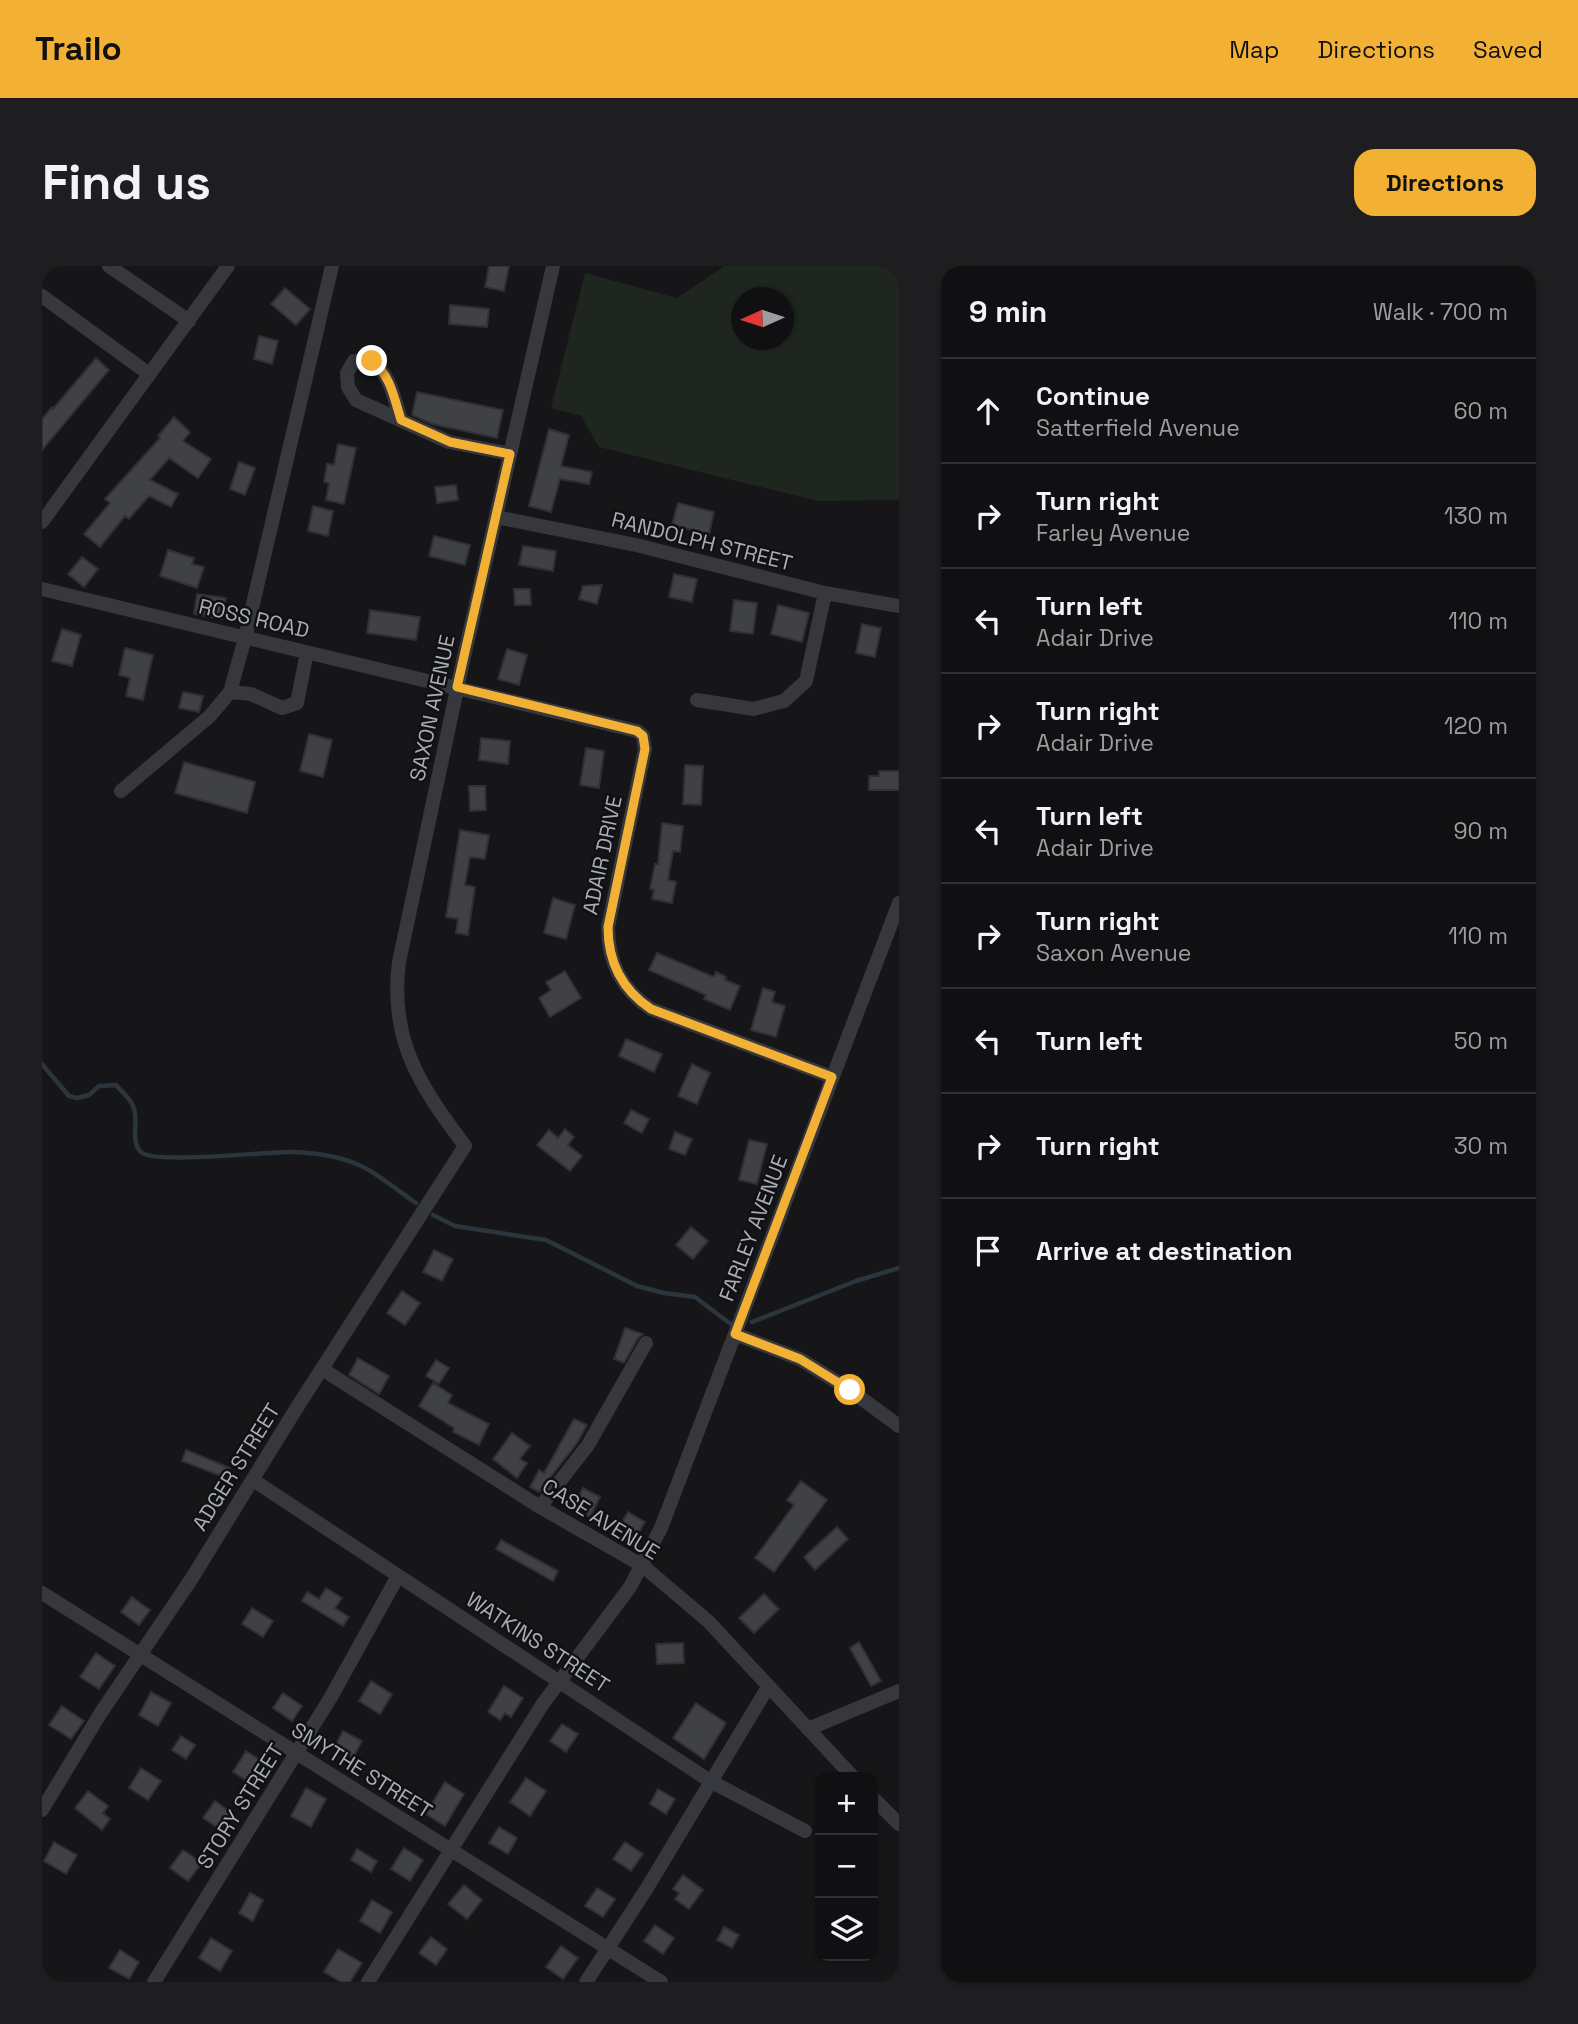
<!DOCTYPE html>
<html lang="en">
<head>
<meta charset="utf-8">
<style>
	body { margin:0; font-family:"Space Grotesk",sans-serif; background:#1e1e20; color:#f1f3f6 }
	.controls { position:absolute; right:21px; bottom:21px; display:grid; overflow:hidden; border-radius:14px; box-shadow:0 2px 5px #0004 }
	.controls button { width:63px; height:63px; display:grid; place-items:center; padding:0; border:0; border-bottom:2px solid #303032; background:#101012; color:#f1f3f6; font:35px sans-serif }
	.compass { position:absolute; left:689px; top:21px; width:63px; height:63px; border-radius:50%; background:#101012; box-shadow:0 2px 5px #0004; rotate:267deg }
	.stop { position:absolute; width:21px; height:21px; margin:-16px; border:5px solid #f2b134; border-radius:50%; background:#fff }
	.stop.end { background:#f2b134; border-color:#fff; box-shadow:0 2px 7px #0008 }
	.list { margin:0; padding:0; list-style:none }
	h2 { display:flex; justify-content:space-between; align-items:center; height:91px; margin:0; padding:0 28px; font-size:30px }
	h2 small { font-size:23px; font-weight:400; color:#9c9d9f }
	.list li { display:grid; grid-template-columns:46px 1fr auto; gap:21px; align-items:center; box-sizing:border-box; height:105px; padding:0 28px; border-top:2px solid #303032 }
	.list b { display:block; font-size:26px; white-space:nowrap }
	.list p { margin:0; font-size:23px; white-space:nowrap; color:#9c9d9f }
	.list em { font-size:23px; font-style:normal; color:#9c9d9f }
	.icon { flex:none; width:38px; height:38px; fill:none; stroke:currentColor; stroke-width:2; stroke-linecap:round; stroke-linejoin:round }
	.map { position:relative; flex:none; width:857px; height:1716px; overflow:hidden; border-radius:21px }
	header { display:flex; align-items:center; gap:42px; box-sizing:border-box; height:98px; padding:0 35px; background:#f2b134; color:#111 }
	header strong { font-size:33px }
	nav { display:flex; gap:38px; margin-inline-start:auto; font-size:24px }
	.intro { display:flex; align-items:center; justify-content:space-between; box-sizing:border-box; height:168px; padding:0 42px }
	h1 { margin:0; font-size:49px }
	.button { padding:18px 32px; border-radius:21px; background:#f2b134; color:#111; font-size:24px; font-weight:700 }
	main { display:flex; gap:42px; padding:0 42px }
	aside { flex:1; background:#101012; border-radius:21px; box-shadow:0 2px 5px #0004 }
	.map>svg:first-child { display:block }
	.green { fill:#1e261f; fill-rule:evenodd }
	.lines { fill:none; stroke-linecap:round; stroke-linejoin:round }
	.stream { stroke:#2c353c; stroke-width:4.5 }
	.building { fill:#404145; stroke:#303034; stroke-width:2 }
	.minor { stroke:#37383d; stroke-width:14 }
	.route { stroke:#f2b134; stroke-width:9 }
	.labels { text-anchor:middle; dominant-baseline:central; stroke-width:5; stroke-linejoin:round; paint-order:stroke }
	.street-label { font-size:21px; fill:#a8adb8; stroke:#111113 }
</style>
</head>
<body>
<header>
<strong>Trailo</strong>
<nav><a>Map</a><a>Directions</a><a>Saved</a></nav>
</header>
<div class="intro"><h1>Find us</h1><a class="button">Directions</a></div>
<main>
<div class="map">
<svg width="857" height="1716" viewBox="0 0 857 1716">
	<rect width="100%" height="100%" fill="#161618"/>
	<path class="green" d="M682 0H857V234L776 235 557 181 539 150 509 142 543 7 635 32ZM699 32H741V74H699Z"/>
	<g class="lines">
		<path class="stream" d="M0 798 27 830 35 832 47 829 57 820 74 819C79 825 88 832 91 840 98 854 87 874 99 886 112 899 227 885 253 886 273 887 302 891 321 901 339 910 356 925 374 937
			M391 949 413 960 504 974 595 1020 622 1027 653 1031 690 1059
			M710 1056 814 1015 857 1002"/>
	</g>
	<path class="building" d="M447 0H467L462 25 443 21Z
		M243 22 268 43 254 59 229 38Z
		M408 39 447 43 445 61 407 58Z
		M217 70 236 75 230 98 212 93Z
		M54 92 67 104 0 184V153L10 141 11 143Z
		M375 126 461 144 455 172 390 158 370 149Z
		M132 151 148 166 141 175 169 193 156 212 127 192 108 214 136 228 129 241 107 230 87 253 83 250 58 281 42 268 68 237 63 233 118 172 116 170Z
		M507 163 527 169 519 200 550 206 547 218 518 213 509 246 487 240Z
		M296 178 314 182 302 238 284 234 287 217 282 216 285 198 292 199Z
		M197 196 213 202 203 229 188 223Z
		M414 219 416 234 395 237 393 221Z
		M636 237 672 246 667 268 630 259Z
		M271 240 291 245 286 270 266 265Z
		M392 270 428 279 423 299 387 290Z
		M481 280 514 285 511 305 477 299Z
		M126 284 152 292 150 298 162 301 155 322 118 310Z
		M40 291 56 303 42 321 26 308Z
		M632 308 655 313 650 336 627 331Z
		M560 319 555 338 537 333 541 320Z
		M472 323H488L489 339H473Z
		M155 328 184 332 180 353 152 348Z
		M692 334 715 337 711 368 688 365Z
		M736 339 767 347 760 376 729 368Z
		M328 344 378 351 374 374 325 367Z
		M820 358 839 362 833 391 814 387Z
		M20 363 39 369 30 400 10 395Z
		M83 382 111 389 101 434 84 430 88 412 77 409Z
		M465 383 485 389 477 419 456 413Z
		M141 426 161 430 157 446 137 442Z
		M267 468 290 474 281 511 258 505Z
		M439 472 468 475 466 498 437 494Z
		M544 482 562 485 557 522 538 519Z
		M142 496 213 516 205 547 133 527Z
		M643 499 661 500 659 539 641 538Z
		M837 505H857V524H827V510H837Z
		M427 520H443L444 544 428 545Z
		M620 557 641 560 638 586 631 585 626 614 634 616 630 637 610 633 612 624 608 623 613 598H616Z
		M418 564 447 569 443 593 428 591 423 619 433 621 426 669 414 667 416 653 404 651Z
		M511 632 533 639 524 673 502 667Z
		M615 687 672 711 674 706 684 711 683 714 698 720 688 744 662 733 664 729 607 704Z
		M523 705 539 732 508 751 497 732 509 724 504 716Z
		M721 722 733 726 730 736 743 740 734 771 709 764Z
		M584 773 620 788 612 806 577 790Z
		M650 798 668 807 655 838 636 830Z
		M589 844 607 853 600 867 582 857Z
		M523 863 532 871 526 879 540 890 528 905 495 879 507 864 516 872Z
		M633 866 650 873 643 889 627 883Z
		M707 874 725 878 715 918 697 914Z
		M649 961 666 975 651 993 634 979Z
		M392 984 411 993 400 1015 381 1006Z
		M360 1025 378 1037 363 1059 345 1047Z
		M583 1062 601 1068 596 1072 582 1097 572 1093Z
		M316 1092 347 1110 337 1128 307 1109Z
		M394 1094 407 1102 397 1118 384 1110Z
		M391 1117 410 1129 406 1137 447 1158 437 1179 411 1166 412 1162 377 1140Z
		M532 1153 545 1159 535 1177 497 1226 488 1221 497 1204 502 1207Z
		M470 1167 488 1180 478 1193 485 1197 475 1212 451 1193Z
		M144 1184 188 1202 184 1212 140 1195Z
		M759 1215 785 1234 732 1306 713 1292 752 1239 745 1234Z
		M541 1222 558 1231 548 1251 531 1241Z
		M586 1246 603 1256 591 1276 574 1266Z
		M795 1261 806 1273 773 1304 762 1291Z
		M459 1274 516 1305 511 1315 454 1283Z
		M284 1322 300 1332 293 1342 307 1351 301 1360 260 1335 265 1326 277 1333Z
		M722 1328 737 1343 712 1367 697 1352Z
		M90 1331 108 1344 97 1359 79 1346Z
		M210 1342 231 1355 221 1371 200 1358Z
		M817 1376 839 1415 829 1420 808 1382Z
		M641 1377 642 1397 615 1398 614 1378Z
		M54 1387 73 1400 57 1423 38 1411Z
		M329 1415 350 1428 338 1448 317 1435Z
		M462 1420 481 1432 469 1451 463 1447 458 1454 446 1446Z
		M109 1426 129 1437 116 1460 97 1449Z
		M241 1427 260 1440 250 1455 231 1442Z
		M654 1437 684 1457 662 1493 631 1472Z
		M20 1440 42 1455 29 1473 7 1459Z
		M520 1458 536 1468 524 1486 508 1475Z
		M301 1465 320 1475 311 1492 292 1482Z
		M139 1470 153 1479 144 1493 130 1484Z
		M204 1485 223 1497 210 1518 191 1506Z
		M99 1502 119 1515 106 1534 87 1522Z
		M484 1512 504 1525 488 1550 468 1536Z
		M403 1516 422 1528 403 1560 384 1548Z
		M264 1522 284 1533 269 1561 249 1550Z
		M616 1523 633 1533 624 1548 608 1538Z
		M46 1525 66 1540 61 1547 68 1553 60 1564 33 1542Z
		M173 1535 191 1548 179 1564 161 1552Z
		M457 1561 475 1572 466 1588 447 1577Z
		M12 1576 35 1589 24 1608 2 1595Z
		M583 1576 601 1588 589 1605 571 1593Z
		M362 1582 381 1594 368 1615 349 1603Z
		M315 1583 335 1595 329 1606 309 1594Z
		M141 1584 160 1597 146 1615 128 1602Z
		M641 1609 661 1624 647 1643 633 1633 637 1627 631 1623Z
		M422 1619 440 1634 425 1653 406 1638Z
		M555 1622 573 1633 561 1651 543 1640Z
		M208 1627 221 1634 211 1655 197 1647Z
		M330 1634 350 1646 338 1667 318 1655Z
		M613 1659 632 1672 621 1688 602 1675Z
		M682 1661 697 1669 690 1682 675 1674Z
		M389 1671 405 1683 394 1699 377 1687Z
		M169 1672 190 1685 178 1705 157 1692Z
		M519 1680 536 1692 521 1713 504 1701Z
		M296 1683 320 1697 308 1716H299L282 1706Z
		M78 1684 97 1696 87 1713 67 1702Z"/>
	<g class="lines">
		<path class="minor" d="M67 0 147 55
			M0 30 107 108
			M359 154C352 132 349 110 330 95H312L305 107 306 121 314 134 407 176 468 188
			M454 251 594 279 783 327 857 340
			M0 256 186 0
			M0 323 595 465 601 470 603 483 566 661C566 696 579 723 609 743L790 811
			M188 426 203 372 290 0
			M655 434 712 443 742 435 764 415 783 327
			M79 525 168 450 188 426 209 428 240 442 255 437 265 386
			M693 1068 758 1093 808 1124 857 1160
			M280 1103 498 1241 601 1300 667 1356 811 1511
			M211 1214 668 1515 763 1565
			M498 1241 546 1179 604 1077
			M0 1327 619 1716
			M766 1463 857 1425
			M831 1532 857 1558
			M0 1544 58 1448 150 1312 254 1143 423 880C378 820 347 774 357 696L421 395 511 0
			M112 1716 289 1431 356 1310
			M326 1716 500 1439 588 1321 619 1262 857 637
			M544 1716 605 1622 726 1421"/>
	</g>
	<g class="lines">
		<path class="route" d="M330 95C349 110 352 132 359 154L408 176 468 188 415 421 595 465 601 470 603 483 566 661C566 696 579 723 609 743L790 811 693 1068 758 1093 808 1124"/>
	</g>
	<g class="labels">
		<g class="street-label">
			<text transform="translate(660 275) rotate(14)">RANDOLPH STREET</text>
			<text transform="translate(212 352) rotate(13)">ROSS ROAD</text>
			<text transform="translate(390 442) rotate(-78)">SAXON AVENUE</text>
			<text transform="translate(560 589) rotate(-78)">ADAIR DRIVE</text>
			<text transform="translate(711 962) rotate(-69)">FARLEY AVENUE</text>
			<text transform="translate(194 1201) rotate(-58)">ADGER STREET</text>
			<text transform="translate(559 1253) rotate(32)">CASE AVENUE</text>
			<text transform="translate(496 1376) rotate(33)">WATKINS STREET</text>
			<text transform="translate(320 1504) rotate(32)">SMYTHE STREET</text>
			<text transform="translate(198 1540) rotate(-58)">STORY STREET</text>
		</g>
	</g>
</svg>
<div class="controls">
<button>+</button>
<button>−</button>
<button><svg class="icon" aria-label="layers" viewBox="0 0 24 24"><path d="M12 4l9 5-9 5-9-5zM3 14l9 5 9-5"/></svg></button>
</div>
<svg class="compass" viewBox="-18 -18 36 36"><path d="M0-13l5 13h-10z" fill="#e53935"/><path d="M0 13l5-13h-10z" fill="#9c9d9f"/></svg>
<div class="stop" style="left:808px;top:1124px"></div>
<div class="stop end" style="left:330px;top:95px"></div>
</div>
<aside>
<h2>9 min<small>Walk · 700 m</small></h2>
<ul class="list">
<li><svg class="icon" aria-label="ahead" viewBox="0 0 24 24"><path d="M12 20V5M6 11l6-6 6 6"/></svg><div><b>Continue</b><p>Satterfield Avenue</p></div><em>60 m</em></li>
<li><svg class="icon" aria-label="right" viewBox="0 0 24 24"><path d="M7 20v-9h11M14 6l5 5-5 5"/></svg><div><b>Turn right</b><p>Farley Avenue</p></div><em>130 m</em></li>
<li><svg class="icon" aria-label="left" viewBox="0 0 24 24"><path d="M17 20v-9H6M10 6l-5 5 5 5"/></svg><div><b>Turn left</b><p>Adair Drive</p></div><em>110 m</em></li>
<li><svg class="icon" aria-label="right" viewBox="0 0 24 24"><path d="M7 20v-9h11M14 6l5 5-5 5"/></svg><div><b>Turn right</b><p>Adair Drive</p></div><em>120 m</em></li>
<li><svg class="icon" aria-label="left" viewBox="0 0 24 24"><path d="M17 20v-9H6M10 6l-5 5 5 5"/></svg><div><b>Turn left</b><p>Adair Drive</p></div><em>90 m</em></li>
<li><svg class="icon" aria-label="right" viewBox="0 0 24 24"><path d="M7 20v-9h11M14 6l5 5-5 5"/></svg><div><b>Turn right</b><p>Saxon Avenue</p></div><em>110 m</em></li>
<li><svg class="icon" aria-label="left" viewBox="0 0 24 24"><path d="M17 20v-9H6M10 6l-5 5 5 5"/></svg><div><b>Turn left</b></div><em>50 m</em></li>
<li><svg class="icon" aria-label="right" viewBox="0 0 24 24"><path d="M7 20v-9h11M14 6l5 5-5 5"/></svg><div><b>Turn right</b></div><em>30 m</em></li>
<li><svg class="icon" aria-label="arrive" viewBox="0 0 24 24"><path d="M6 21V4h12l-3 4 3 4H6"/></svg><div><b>Arrive at destination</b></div></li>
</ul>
</aside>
</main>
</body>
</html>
